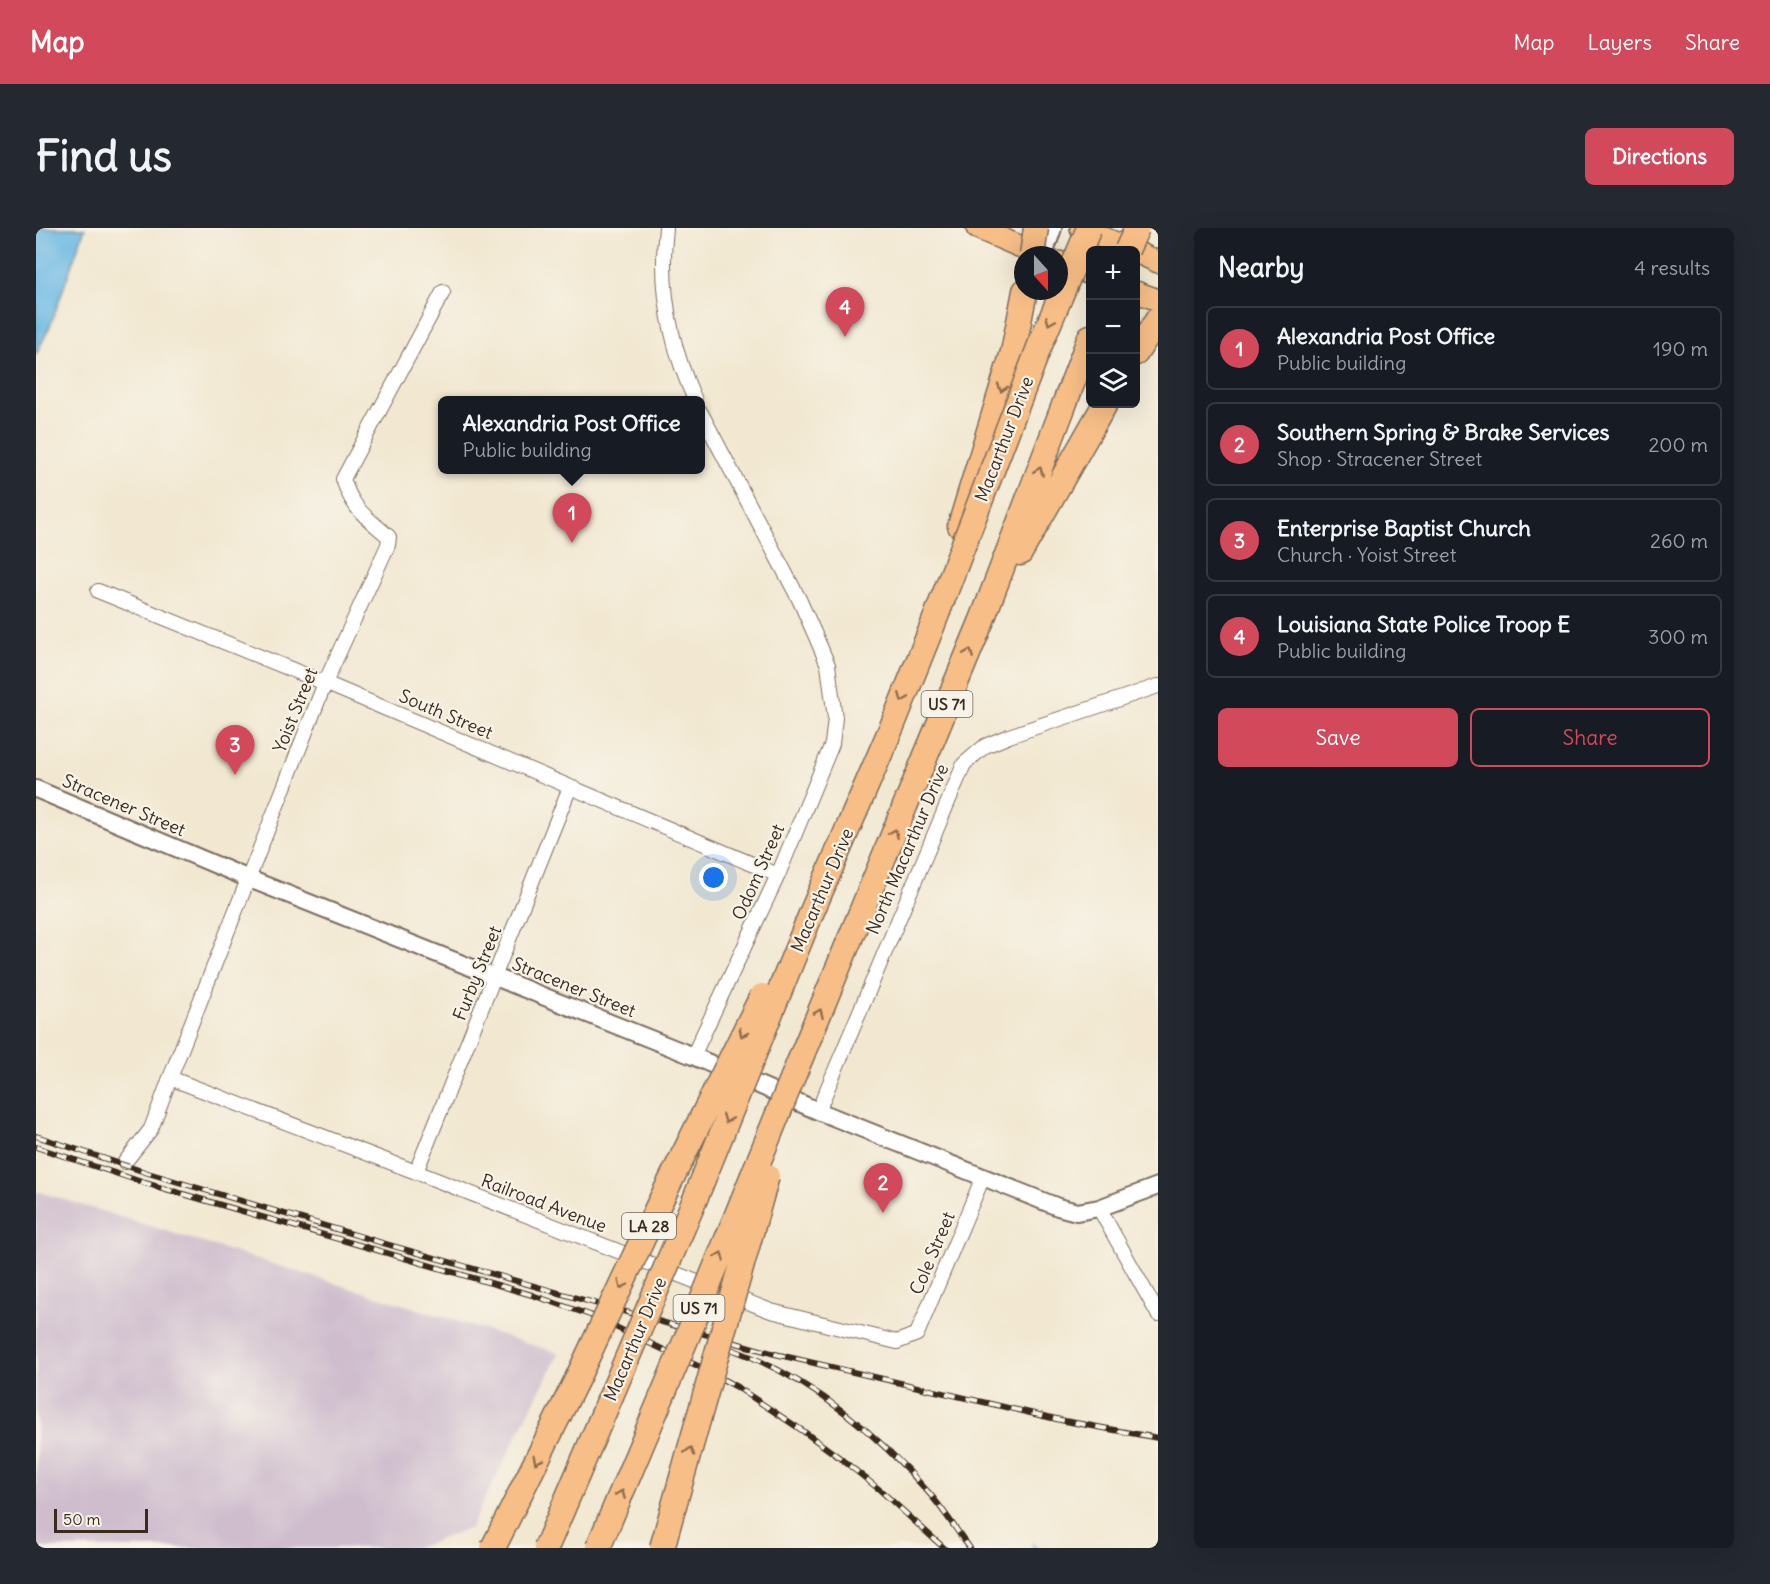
<!DOCTYPE html>
<html lang="en">
<head>
<meta charset="utf-8">
<style>
	body { margin:0; font-family:Delius,sans-serif; background:#242831; color:#f1f3f6 }
	.controls { position:absolute; right:18px; top:18px; display:grid; overflow:hidden; border-radius:9px; box-shadow:0 6px 24px #0002 }
	.controls button { width:54px; height:54px; display:grid; place-items:center; padding:0; border:0; border-bottom:2px solid #363941; background:#171b24; color:#f1f3f6; font:30px sans-serif }
	.compass { position:absolute; left:978px; top:18px; width:54px; height:54px; border-radius:50%; background:#171b24; box-shadow:0 6px 24px #0002; rotate:159deg }
	.scale { position:absolute; left:18px; bottom:15px; width:94px; box-sizing:border-box; padding-left:6px; border:3px solid #3b2a1e; border-top:0; font-size:16px; line-height:21px; white-space:nowrap; color:#3b2a1e; -webkit-text-stroke:4px #f7f3e8; paint-order:stroke }
	.you { position:absolute; left:678px; top:650px; width:21px; height:21px; margin:-15px; border:4px solid #fff; border-radius:50%; background:#1a73e8; box-shadow:0 0 0 9px #1a73e833 }
	.badge { display:grid; place-items:center; width:39px; height:39px; border-radius:50%; background:#d1495b; color:#fff; font-size:20px; font-weight:700 }
	.pin { position:absolute; translate:-50% -50px; filter:drop-shadow(0 2px 3px #0008) }
	.pin::after { content:''; position:absolute; top:32px; width:21px; height:18px; background:inherit; clip-path:polygon(0 0,100% 0,50% 100%) }
	.popup { position:absolute; left:402px; top:168px; width:267px; height:78px; box-sizing:border-box; display:grid; place-content:center; border-radius:9px; background:#171b24; filter:drop-shadow(0 2px 4px #0005); font-size:20px; white-space:nowrap; color:#9ea1a6 }
	.popup b { font-size:22px; color:#f1f3f6 }
	.popup::after { content:''; position:absolute; left:50%; top:100%; margin-left:-12px; border:12px solid transparent; border-top-color:#171b24 }
	.list { margin:0; padding:0; list-style:none }
	h2 { display:flex; justify-content:space-between; align-items:center; height:78px; margin:0; padding:0 24px; font-size:26px }
	h2 small { font-size:20px; font-weight:400; color:#9ea1a6 }
	.list li { display:grid; grid-template-columns:39px 1fr auto; gap:18px; align-items:center; box-sizing:border-box; height:84px; margin:0 12px 12px; padding:0 12px; border:2px solid #363941; border-radius:9px }
	.list b { display:block; font-size:22px; white-space:nowrap }
	.list p { margin:0; font-size:20px; white-space:nowrap; color:#9ea1a6 }
	.list em { font-size:20px; font-style:normal; color:#9ea1a6 }
	.actions { display:flex; gap:12px; padding:18px 24px }
	.actions a { flex:1; padding:14px 0; border:2px solid #d1495b; border-radius:9px; text-align:center; font-size:21px; color:#d1495b }
	.actions .main { background:#d1495b; color:#fff }
	.icon { flex:none; width:33px; height:33px; fill:none; stroke:currentColor; stroke-width:2; stroke-linecap:round; stroke-linejoin:round }
	.map { position:relative; flex:none; width:1122px; height:1320px; overflow:hidden; border-radius:9px }
	header { display:flex; align-items:center; gap:36px; box-sizing:border-box; height:84px; padding:0 30px; background:#d1495b; color:#fff }
	header strong { font-size:28px }
	nav { display:flex; gap:33px; margin-inline-start:auto; font-size:21px }
	.intro { display:flex; align-items:center; justify-content:space-between; box-sizing:border-box; height:144px; padding:0 36px }
	h1 { margin:0; font-size:42px }
	.button { padding:15px 27px; border-radius:9px; background:#d1495b; color:#fff; font-size:21px; font-weight:700 }
	main { display:flex; gap:36px; padding:0 36px }
	aside { flex:1; background:#171b24; border-radius:9px; box-shadow:0 6px 24px #0002 }
	.map>svg:first-child { display:block }
	.industrial { fill:#cfbdce }
	.water { fill:#68b7e3; stroke:#527080; stroke-width:1.5 }
	.lines { fill:none; stroke-linecap:round; stroke-linejoin:round }
	.stream { stroke:#68b7e3; stroke-width:4 }
	.minor-casing { stroke:#7b6c5d; stroke-width:16 }
	.tertiary-casing { stroke:#7b6c5d; stroke-width:20 }
	.primary-casing { stroke:#7b6c5d; stroke-width:24 }
	.motorway-casing { stroke:#7b6c5d; stroke-width:27 }
	.minor { stroke:#fff; stroke-width:14 }
	.tertiary { stroke:#fff; stroke-width:16 }
	.primary { stroke:#f7be87; stroke-width:21 }
	.motorway { stroke:#f7be87; stroke-width:24 }
	.rail-casing { stroke:#3b2a1e; stroke-width:6 }
	.rail { stroke:#f7f3e8; stroke-width:4; stroke-dasharray:11; stroke-linecap:butt }
	.motorway-bridge-casing { stroke:#7b6c5d; stroke-width:27; stroke-linecap:butt }
	.motorway-bridge { stroke:#f7be87; stroke-width:24 }
	.oneway { stroke:#906d4d }
	.labels { text-anchor:middle; dominant-baseline:central; stroke-width:4.5; stroke-linejoin:round; paint-order:stroke }
	.shield { fill:#f7f3e8; stroke:#73665b; stroke-width:1.5 }
	.shield-label { font-size:16px; font-weight:bold; fill:#3b2a1e }
	.street-label { font-size:18px; fill:#3b2a1e; stroke:#f7f3e8 }
</style>
</head>
<body>
<header>
<strong>Map</strong>
<nav><a>Map</a><a>Layers</a><a>Share</a></nav>
</header>
<div class="intro"><h1>Find us</h1><a class="button">Directions</a></div>
<main>
<div class="map">
<svg width="1122" height="1320" viewBox="0 0 1122 1320">
	<rect width="100%" height="100%" fill="#f7f3e8"/>
	<filter id="ink" filterUnits="userSpaceOnUse"><feTurbulence type="fractalNoise" baseFrequency=".0167" numOctaves="2"/><feDisplacementMap in="SourceGraphic" scale="12" xChannelSelector="R" yChannelSelector="G"/><feConvolveMatrix kernelMatrix="1 2 1 2 8 2 1 2 1" color-interpolation-filters="sRGB"/></filter>
	<filter id="wash" filterUnits="userSpaceOnUse"><feTurbulence type="fractalNoise" baseFrequency=".008" numOctaves="4" result="noise"/><feDisplacementMap in="SourceGraphic" scale="24" xChannelSelector="R" yChannelSelector="G"/><feGaussianBlur stdDeviation="1.35" result="paint"/><feColorMatrix in="noise" values="0 0 0 0 0 0 0 0 0 0 0 0 0 0 0 0 0 1.4 0 .05"/><feComposite in="paint" operator="in"/></filter>
	<g filter="url(#wash)">
		<rect width="100%" height="100%" fill="#f2e8d1"/>
		<path class="industrial" d="M4 964 523 1125 434 1300 380 1320H0V965Z"/>
		<path class="water" d="M0 0H49L14 98 0 127Z"/>
		<g class="lines">
			<path class="stream" d="M997 1317 1000 1320"/>
		</g>
	</g>
	<g filter="url(#ink)">
		<g class="lines">
			<g class="minor-casing">
				<path id="minor" d="M630 0C623 61 634 117 659 172
					M62 363 289 455 742 647
					M657 828 742 647 796 516 799 490 792 437 780 409 763 371 665 185
					M134 850 380 944 735 1083 861 1114 881 1106 947 949
					M782 883 928 536 949 518 973 508 1122 458
					M89 934 115 901 134 850 289 455 352 317 353 309C329 288 317 282 307 251L407 64
					M380 944 534 559
					M1063 980 1122 1086"/>
			</g>
			<g class="tertiary-casing">
				<path id="tertiary" d="M1008 27 1017 0
					M0 561 211 650 657 828 782 883 1022 979 1041 984 1063 980 1122 958"/>
			</g>
			<g class="primary-casing">
				<path id="primary" d="M941 0 1004 27
					M1045 0 1096 22
					M1100 24 1122 34
					M1023 34 1054 46
					M1100 64 1122 72"/>
			</g>
			<g class="motorway-casing">
				<path id="motorway" d="M1100 125 1122 91
					M924 298 977 124 989 63
					M984 325 1069 176
					M761 839 946 392 1054 109"/>
			</g>
			<use href="#minor" class="minor"/>
			<use href="#tertiary" class="tertiary"/>
			<use href="#primary" class="primary"/>
			<use href="#motorway" class="motorway"/>
			<g class="rail-casing">
				<path id="rail" d="M0 908 112 945 350 1016 739 1126 1029 1193 1122 1210
					M0 919 109 955 496 1067 554 1087 662 1138 701 1159 767 1203 804 1230 844 1262 908 1320
					M695 1121C772 1149 839 1203 893 1265 908 1282 920 1302 934 1320"/>
			</g>
			<use href="#rail" class="rail"/>
			<g class="motorway-bridge-casing">
				<path id="motorway-bridge" d="M1091 22 1101 0
					M996 27 1000 0
					M457 1320 541 1151 622 978 726 768
					M510 1320 657 976 777 681 857 496 896 399 1004 117 1053 0
					M562 1320 654 1102 761 839
					M626 1320 731 948"/>
			</g>
			<use href="#motorway-bridge" class="motorway-bridge"/>
		</g>
		<defs><path id="oneway-chevron" d="M-2-3.5L2.5 0L-2 3.5" fill="none" stroke-width="1.6" stroke-linecap="round" stroke-linejoin="round" transform="scale(1.5)"/></defs>
		<g class="oneway">
			<use href="#oneway-chevron" transform="translate(1014 93) rotate(113)"/>
			<use href="#oneway-chevron" transform="translate(966 160) rotate(108)"/>
			<use href="#oneway-chevron" transform="translate(1003 243) rotate(-69)"/>
			<use href="#oneway-chevron" transform="translate(933 425) rotate(-68)"/>
			<use href="#oneway-chevron" transform="translate(867 470) rotate(112)"/>
			<use href="#oneway-chevron" transform="translate(858 605) rotate(-68)"/>
			<use href="#oneway-chevron" transform="translate(783 785) rotate(-67)"/>
			<use href="#oneway-chevron" transform="translate(707 805) rotate(117)"/>
			<use href="#oneway-chevron" transform="translate(691 891) rotate(112)"/>
			<use href="#oneway-chevron" transform="translate(684 1028) rotate(-68)"/>
			<use href="#oneway-chevron" transform="translate(586 1057) rotate(115)"/>
			<use href="#oneway-chevron" transform="translate(654 1223) rotate(-74)"/>
			<use href="#oneway-chevron" transform="translate(501 1232) rotate(116)"/>
			<use href="#oneway-chevron" transform="translate(585 1266) rotate(-67)"/>
		</g>
	</g>
	<g class="labels">
		<g class="shield">
			<rect x="885.5" y="463" width="51" height="26" rx="4.5"/>
			<rect x="586" y="985" width="54" height="26" rx="4.5"/>
			<rect x="637.5" y="1067" width="51" height="26" rx="4.5"/>
		</g>
		<g class="shield-label">
			<text x="911" y="476">US 71</text>
			<text x="613" y="998">LA 28</text>
			<text x="663" y="1080">US 71</text>
		</g>
		<g class="street-label">
			<text transform="translate(968 211) rotate(-69)">Macarthur Drive</text>
			<text transform="translate(259 482) rotate(-68)">Yoist Street</text>
			<text transform="translate(410 486) rotate(23)">South Street</text>
			<text transform="translate(88 577) rotate(23)">Stracener Street</text>
			<text transform="translate(871 621) rotate(-67)">North Macarthur Drive</text>
			<text transform="translate(722 644) rotate(-66)">Odom Street</text>
			<text transform="translate(786 662) rotate(-67)">Macarthur Drive</text>
			<text transform="translate(441 745) rotate(-68)">Furby Street</text>
			<text transform="translate(538 759) rotate(22)">Stracener Street</text>
			<text transform="translate(508 975) rotate(21)">Railroad Avenue</text>
			<text transform="translate(896 1025) rotate(-67)">Cole Street</text>
			<text transform="translate(599 1111) rotate(-67)">Macarthur Drive</text>
		</g>
	</g>
</svg>
<div class="controls">
<button>+</button>
<button>−</button>
<button><svg class="icon" aria-label="layers" viewBox="0 0 24 24"><path d="M12 4l9 5-9 5-9-5zM3 14l9 5 9-5"/></svg></button>
</div>
<svg class="compass" viewBox="-18 -18 36 36"><path d="M0-13l5 13h-10z" fill="#e53935"/><path d="M0 13l5-13h-10z" fill="#9ea1a6"/></svg>
<div class="scale">50 m</div>
<div class="you"></div>
<div class="pin badge" style="left:536px;top:315px">1</div>
<div class="popup"><b>Alexandria Post Office</b>Public building</div>
<div class="pin badge" style="left:847px;top:985px">2</div>
<div class="pin badge" style="left:199px;top:547px">3</div>
<div class="pin badge" style="left:809px;top:109px">4</div>
</div>
<aside>
<h2>Nearby<small>4 results</small></h2>
<ul class="list">
<li><span class="badge">1</span><div><b>Alexandria Post Office</b><p>Public building</p></div><em>190 m</em></li>
<li><span class="badge">2</span><div><b>Southern Spring &amp; Brake Services</b><p>Shop · Stracener Street</p></div><em>200 m</em></li>
<li><span class="badge">3</span><div><b>Enterprise Baptist Church</b><p>Church · Yoist Street</p></div><em>260 m</em></li>
<li><span class="badge">4</span><div><b>Louisiana State Police Troop E</b><p>Public building</p></div><em>300 m</em></li>
</ul>
<div class="actions"><a class="main">Save</a><a>Share</a></div>
</aside>
</main>
</body>
</html>
